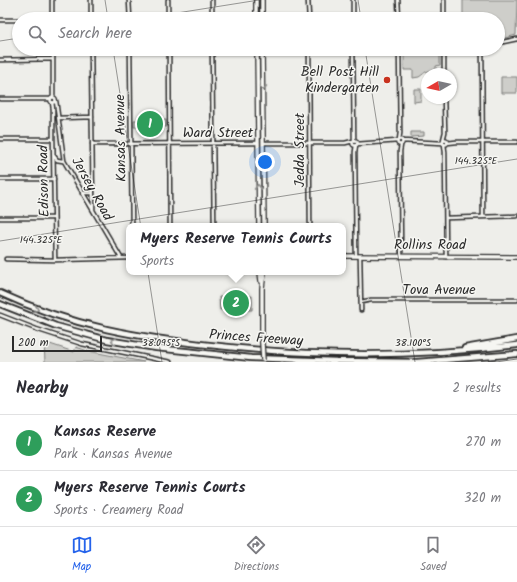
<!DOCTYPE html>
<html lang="en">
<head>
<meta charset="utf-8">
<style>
	body { margin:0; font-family:Kalam,sans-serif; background:#f2f2f3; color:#2b2b33 }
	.compass { position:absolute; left:421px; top:68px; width:36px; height:36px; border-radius:50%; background:#fff; box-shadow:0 1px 3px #0004; rotate:261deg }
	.scale { position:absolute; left:12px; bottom:10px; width:90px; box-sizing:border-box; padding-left:4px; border:2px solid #2b2b2b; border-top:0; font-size:11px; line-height:14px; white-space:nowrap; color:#2b2b2b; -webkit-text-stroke:3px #f6f6f2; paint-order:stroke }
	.you { position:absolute; left:265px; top:162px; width:14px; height:14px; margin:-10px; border:3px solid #fff; border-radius:50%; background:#1a73e8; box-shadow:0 0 0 6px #1a73e833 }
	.badge { display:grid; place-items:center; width:26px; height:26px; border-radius:50%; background:#2563eb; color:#fff; font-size:13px; font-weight:700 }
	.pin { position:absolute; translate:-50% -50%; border:2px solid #fff; box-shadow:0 1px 4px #0006 }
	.popup { position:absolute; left:126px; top:223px; width:220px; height:52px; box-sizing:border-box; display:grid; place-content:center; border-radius:8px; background:#fff; filter:drop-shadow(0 1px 3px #0005); font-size:13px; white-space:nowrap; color:#7c7c81 }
	.popup b { font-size:15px; color:#2b2b33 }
	.popup::after { content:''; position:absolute; left:50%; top:100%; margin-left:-8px; border:8px solid transparent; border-top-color:#fff }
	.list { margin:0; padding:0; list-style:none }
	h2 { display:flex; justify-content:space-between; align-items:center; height:52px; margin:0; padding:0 16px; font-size:17px }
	h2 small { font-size:13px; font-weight:400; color:#7c7c81 }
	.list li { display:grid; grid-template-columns:26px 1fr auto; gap:12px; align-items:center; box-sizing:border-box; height:56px; padding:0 16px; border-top:1px solid #e1e1e2 }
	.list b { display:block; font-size:15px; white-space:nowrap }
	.list p { margin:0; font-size:13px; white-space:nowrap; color:#7c7c81 }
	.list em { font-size:13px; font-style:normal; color:#7c7c81 }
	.icon { flex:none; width:22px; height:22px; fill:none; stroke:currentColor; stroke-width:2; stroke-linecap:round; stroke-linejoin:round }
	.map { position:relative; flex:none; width:517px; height:362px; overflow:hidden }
	.search { position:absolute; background:#fff; box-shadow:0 1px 3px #0004; left:12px; right:12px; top:12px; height:44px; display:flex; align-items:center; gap:10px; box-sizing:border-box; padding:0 14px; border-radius:22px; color:#7c7c81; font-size:15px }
	.sheet { height:164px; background:#fff }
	nav { display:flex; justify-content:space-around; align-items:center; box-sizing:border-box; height:56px; border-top:1px solid #e1e1e2; background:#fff; font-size:11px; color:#7c7c81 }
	nav a { display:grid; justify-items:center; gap:2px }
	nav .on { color:#2563eb }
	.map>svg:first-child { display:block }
	.green { fill:#cececa; stroke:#7c7c7a }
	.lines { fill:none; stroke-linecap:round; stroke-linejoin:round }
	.street-casing { stroke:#2b2b2b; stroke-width:5.5 }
	.secondary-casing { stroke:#2b2b2b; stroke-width:6 }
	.highway-casing { stroke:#2b2b2b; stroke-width:8 }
	.street { stroke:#f6f6f2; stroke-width:2.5 }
	.secondary { stroke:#f6f6f2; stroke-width:3.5 }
	.highway { stroke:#f6f6f2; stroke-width:4.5 }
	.secondary-bridge-casing { stroke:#2b2b2b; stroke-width:6; stroke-linecap:butt }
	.secondary-bridge { stroke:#f6f6f2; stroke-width:3.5 }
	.oneway { stroke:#90908e }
	.ticks { fill:none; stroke:#2b2b2b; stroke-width:1; stroke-opacity:0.45 }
	.poi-dot { fill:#c8321e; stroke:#f6f6f2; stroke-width:1.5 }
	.labels { text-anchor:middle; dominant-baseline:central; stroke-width:3; stroke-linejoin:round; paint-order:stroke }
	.poi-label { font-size:14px; fill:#2b2b2b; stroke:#f6f6f2; text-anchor:end }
	.street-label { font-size:14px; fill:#2b2b2b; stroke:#f6f6f2 }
	.ticks-label { font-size:10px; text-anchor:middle; fill:#2b2b2b; stroke:#f6f6f2; stroke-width:3; stroke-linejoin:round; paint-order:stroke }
</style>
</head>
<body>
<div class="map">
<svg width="517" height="362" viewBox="0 0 517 362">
	<rect width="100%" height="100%" fill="#eeeeea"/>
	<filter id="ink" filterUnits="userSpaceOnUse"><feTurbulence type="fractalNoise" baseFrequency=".025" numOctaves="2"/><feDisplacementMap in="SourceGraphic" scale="8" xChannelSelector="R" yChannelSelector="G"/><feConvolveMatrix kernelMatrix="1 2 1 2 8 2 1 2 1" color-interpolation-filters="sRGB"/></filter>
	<g filter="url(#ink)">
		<path class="green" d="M463 0H517L516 35 498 40V19H463Z
			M404 49H440V65L436 66V71C423 71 428 71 419 77L413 78V70H404Z
			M501 77H517V93H501Z
			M414 89H421V101L414 102Z
			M134 120H166V127H134Z
			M411 132H424V136L411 137Z
			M252 296V310H220L219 297Z
			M44 342 74 352 76 347 88 351 144 362H45Z"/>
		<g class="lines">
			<g class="street-casing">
				<path id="street" d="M52 0V19
					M91 0V19
					M129 0 130 19
					M168 0V19
					M212 0V19
					M308 0 309 19
					M353 0V19
					M398 0 399 19
					M444 0V19
					M0 20H19
					M498 43 517 39
					M53 49V97
					M91 49 93 210
					M130 49 132 226
					M169 49 170 226
					M212 49 214 226
					M309 49 310 226
					M353 49 354 140
					M444 49V74
					M482 49 483 217
					M0 60 53 59
					M50.5 100a2.5 2.5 0 1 1 5 0a2.5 2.5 0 1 1-5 0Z
					M0 99H51
					M56 101 64 161 121 258
					M52 102 53 109V139L55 260
					M59 118 92 117
					M0 139H53
					M442.5 142a2.5 2.5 0 1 1 5 0a2.5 2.5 0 1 1-5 0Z
					M397.5 142a2.5 2.5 0 1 1 5 0a2.5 2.5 0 1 1-5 0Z
					M399 140 400 133 399 49
					M443 140 445 132 444 98
					M352.5 143a2.5 2.5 0 1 1 5 0a2.5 2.5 0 1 1-5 0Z
					M402 141 443 143
					M263 143H345L353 141
					M447 143 456 142H517
					M92 144 258 143
					M357 144 398 141
					M444 144 445 152 446 257
					M401 145 400 151 401 256
					M54 156 57 160 63 161
					M0 179H54
					M82 193H93
					M0 218H54
					M446 218 517 216
					M356 256 355 152 356 145
					M360 256 361 310
					M6 259 55 260 129 258
					M361 302 371 300H517
					M0 315 36 329 82 344 170 362"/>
			</g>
			<g class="secondary-casing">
				<path id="secondary" d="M256 0V19
					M262 0V19
					M257 49 259 226
					M262 49 264 226
					M343 256 517 257
					M260 272 261 281
					M262 343V288L264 272"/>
			</g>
			<g class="highway-casing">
				<path id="highway" d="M0 293C73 327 140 338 219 346 318 357 418 357 517 345
					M0 304 56 326 107 340 156 348 251 358 336 361 417 362 517 354
					M465 348 517 339"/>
			</g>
			<use href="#street" class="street"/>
			<use href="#secondary" class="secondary"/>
			<use href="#highway" class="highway"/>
			<g class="secondary-bridge-casing">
				<path id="secondary-bridge" d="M262 343 263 360"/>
			</g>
			<use href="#secondary-bridge" class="secondary-bridge"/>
		</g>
		<defs><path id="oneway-chevron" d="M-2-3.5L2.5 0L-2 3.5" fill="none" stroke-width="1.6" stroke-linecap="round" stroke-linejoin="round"/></defs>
		<g class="oneway">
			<use href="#oneway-chevron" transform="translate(263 88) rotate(89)"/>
			<use href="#oneway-chevron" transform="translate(258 187) rotate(-91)"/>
			<use href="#oneway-chevron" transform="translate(36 309) rotate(21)"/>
			<use href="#oneway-chevron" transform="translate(114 341) rotate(-170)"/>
		</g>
	</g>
	<path class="ticks" d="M105 0 108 19M358 0 361 19M139 19 259 0M0 41 19 38M113 49 162 362M365 49 415 362M0 241 517 159M496 362 517 359"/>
	<circle class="poi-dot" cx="387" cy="80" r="4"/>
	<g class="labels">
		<g class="poi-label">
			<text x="379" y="72">Bell Post Hill<tspan x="379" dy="16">Kindergarten</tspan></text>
		</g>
		<g class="street-label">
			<text x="218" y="133">Ward Street</text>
			<text transform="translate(121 138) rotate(-91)">Kansas Avenue</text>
			<text transform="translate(300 150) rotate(-90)">Jedda Street</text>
			<text transform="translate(44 181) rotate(-91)">Edison Road</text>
			<text transform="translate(92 189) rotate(61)">Jersey Road</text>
			<text x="430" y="245">Rollins Road</text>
			<text x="439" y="290">Tova Avenue</text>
			<text transform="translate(256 338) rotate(4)">Princes Freeway</text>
		</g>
	</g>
	<g class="ticks-label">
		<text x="476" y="164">144.325°E</text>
		<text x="41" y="243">144.325°E</text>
		<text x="161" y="346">38.095°S</text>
		<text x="413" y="346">38.100°S</text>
	</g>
</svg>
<svg class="compass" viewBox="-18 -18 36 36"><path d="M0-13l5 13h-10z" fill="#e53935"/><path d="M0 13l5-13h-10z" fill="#7c7c81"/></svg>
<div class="scale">200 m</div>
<div class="you"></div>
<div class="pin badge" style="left:150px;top:124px;background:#2e9e5b">1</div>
<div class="pin badge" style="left:236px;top:303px;background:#2e9e5b">2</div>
<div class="popup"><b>Myers Reserve Tennis Courts</b>Sports</div>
<div class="search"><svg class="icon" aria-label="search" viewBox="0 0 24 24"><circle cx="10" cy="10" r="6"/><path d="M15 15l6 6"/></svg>Search here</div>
</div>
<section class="sheet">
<h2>Nearby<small>2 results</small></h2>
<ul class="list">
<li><span class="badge" style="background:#2e9e5b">1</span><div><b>Kansas Reserve</b><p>Park · Kansas Avenue</p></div><em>270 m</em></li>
<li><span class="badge" style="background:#2e9e5b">2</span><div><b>Myers Reserve Tennis Courts</b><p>Sports · Creamery Road</p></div><em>320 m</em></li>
</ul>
</section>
<nav>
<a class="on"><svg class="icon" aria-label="map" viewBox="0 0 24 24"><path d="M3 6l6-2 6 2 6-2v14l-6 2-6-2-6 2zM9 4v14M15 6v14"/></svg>Map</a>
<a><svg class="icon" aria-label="directions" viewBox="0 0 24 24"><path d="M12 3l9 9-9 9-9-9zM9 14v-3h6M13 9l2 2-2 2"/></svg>Directions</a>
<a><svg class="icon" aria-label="saved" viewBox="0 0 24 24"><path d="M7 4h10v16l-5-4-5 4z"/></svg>Saved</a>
</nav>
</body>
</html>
